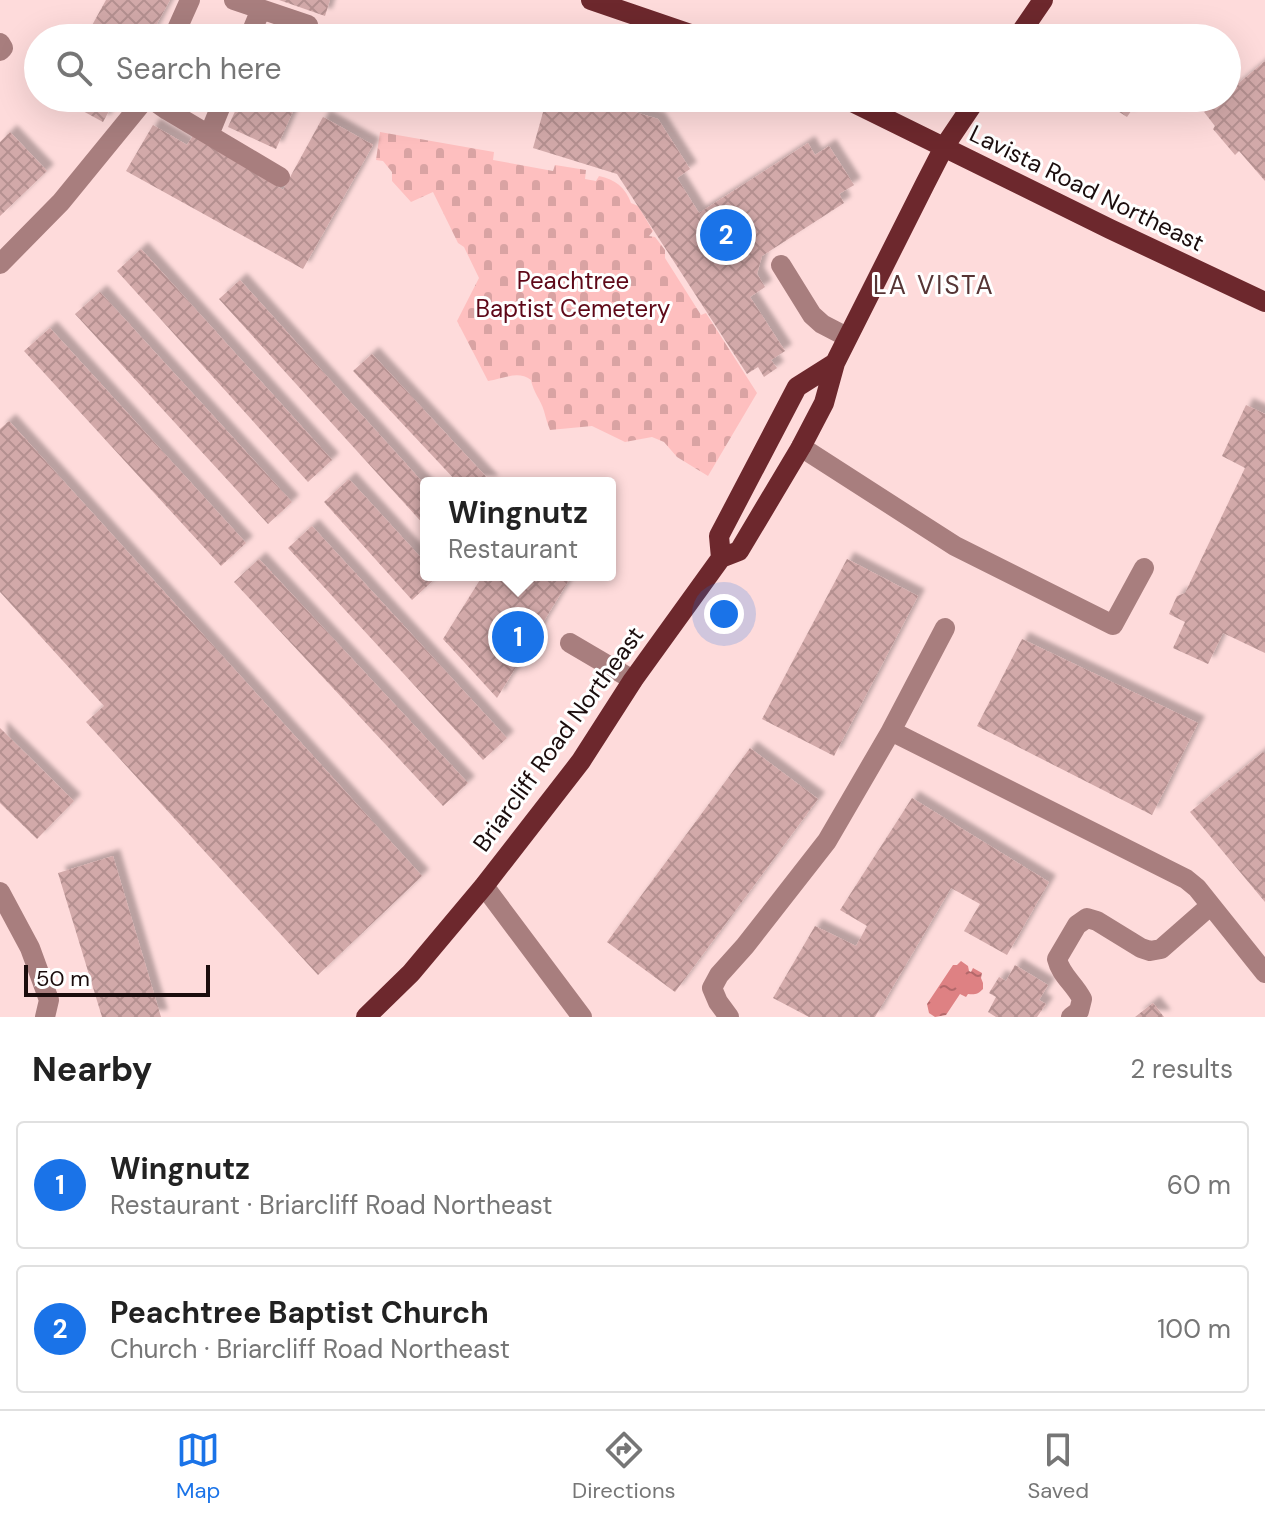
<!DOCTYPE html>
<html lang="en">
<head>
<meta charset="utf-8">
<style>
	body { margin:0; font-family:"DM Sans",sans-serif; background:#f6f6f6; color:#222 }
	.scale { position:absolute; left:24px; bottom:20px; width:186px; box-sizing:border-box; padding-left:8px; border:4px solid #1b0d0d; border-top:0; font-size:22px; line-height:28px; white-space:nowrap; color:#1b0d0d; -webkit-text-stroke:6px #fff; paint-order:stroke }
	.you { position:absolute; left:724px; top:614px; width:28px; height:28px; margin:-20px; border:6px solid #fff; border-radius:50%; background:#1a73e8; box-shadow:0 0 0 12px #1a73e833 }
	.badge { display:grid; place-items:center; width:52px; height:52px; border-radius:50%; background:#1a73e8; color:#fff; font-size:26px; font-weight:700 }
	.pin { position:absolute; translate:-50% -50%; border:4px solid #fff; box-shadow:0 2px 8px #0006 }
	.popup { position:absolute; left:420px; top:477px; width:196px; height:104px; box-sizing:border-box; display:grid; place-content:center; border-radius:8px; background:#fff; filter:drop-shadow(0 2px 6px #0005); font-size:26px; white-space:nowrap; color:#767676 }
	.popup b { font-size:30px; color:#222 }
	.popup::after { content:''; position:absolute; left:50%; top:100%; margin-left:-16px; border:16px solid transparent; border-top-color:#fff }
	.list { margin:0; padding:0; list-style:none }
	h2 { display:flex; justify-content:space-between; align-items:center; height:104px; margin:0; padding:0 32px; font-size:34px }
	h2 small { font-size:26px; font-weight:400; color:#767676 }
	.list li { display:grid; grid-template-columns:52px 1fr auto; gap:24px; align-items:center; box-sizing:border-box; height:128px; margin:0 16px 16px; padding:0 16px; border:2px solid #e0e0e0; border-radius:8px }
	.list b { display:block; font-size:30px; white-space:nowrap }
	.list p { margin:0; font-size:26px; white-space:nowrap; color:#767676 }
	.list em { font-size:26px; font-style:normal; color:#767676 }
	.icon { flex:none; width:44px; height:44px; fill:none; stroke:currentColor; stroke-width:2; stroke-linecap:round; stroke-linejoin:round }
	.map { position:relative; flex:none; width:1265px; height:1017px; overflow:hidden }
	.search { position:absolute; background:#fff; box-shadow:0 8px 32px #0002; left:24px; right:24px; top:24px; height:88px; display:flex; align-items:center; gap:20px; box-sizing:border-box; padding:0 28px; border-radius:44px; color:#767676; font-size:30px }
	.sheet { height:392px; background:#fff }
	nav { display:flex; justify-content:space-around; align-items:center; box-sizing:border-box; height:112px; border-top:2px solid #e0e0e0; background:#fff; font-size:22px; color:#767676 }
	nav a { display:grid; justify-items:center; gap:4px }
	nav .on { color:#1a73e8 }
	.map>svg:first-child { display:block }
	.cemetery { fill:url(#cemetery-stones) }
	.water { fill:url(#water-ripples) }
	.building { fill:url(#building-cross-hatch); filter:url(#shadow) }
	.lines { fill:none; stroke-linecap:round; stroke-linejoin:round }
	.minor { stroke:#a87e7e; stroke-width:20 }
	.major { stroke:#6d282d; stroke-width:20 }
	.labels { text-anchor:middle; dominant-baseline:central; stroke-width:6; stroke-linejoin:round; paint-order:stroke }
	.street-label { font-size:24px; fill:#1b0d0d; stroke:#fff }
	.park-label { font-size:24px; fill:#5e0818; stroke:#fff }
	.neighbourhood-label { font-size:26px; letter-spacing:2px; fill:#563535; stroke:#fff }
</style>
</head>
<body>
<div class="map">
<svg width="1265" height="1017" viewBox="0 0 1265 1017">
	<defs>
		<pattern id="cemetery-stones" width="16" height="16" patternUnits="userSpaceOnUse" patternTransform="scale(2)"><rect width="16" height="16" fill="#febfbf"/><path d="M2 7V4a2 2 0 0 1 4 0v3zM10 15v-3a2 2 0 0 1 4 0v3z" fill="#d9a3a3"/></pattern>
		<pattern id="water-ripples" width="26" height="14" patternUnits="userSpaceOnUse" patternTransform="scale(2)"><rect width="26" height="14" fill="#de8183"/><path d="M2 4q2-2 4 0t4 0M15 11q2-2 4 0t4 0" fill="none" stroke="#b3686a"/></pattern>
		<pattern id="building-cross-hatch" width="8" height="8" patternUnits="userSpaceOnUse" patternTransform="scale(2)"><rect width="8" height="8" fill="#d2a9a9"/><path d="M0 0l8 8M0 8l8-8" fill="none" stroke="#b49090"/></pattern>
		<filter id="shadow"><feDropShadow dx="7" dy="-7" stdDeviation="2" flood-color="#0004"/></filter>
	</defs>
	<rect width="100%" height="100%" fill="#fedbdb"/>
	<path class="cemetery" d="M380 132 494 152 493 160 553 171 555 165 586 170 585 179 596 181 599 176C615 179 626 188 631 203L638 206 653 231 649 236 655 237 665 250V258L701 315 706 313 757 393 708 476 677 457 664 442 652 437 625 442 592 426 550 430C547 423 546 418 544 411 541 400 533 392 531 380 518 370 503 379 488 381L457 321 479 278 464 247 458 243 433 192 411 202 392 181V172L383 161 376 160Z"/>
	<path class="water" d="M961 961 968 966 969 971 971 972 973 968 982 973 981 978 983 983V989C978 994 975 995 968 994L966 997 960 994 946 1015 935 1017 929 1013 927 1004 953 965H957Z"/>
	<path class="building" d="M106 0H170L149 38H85Z
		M279 0H330L325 16Z
		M274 25 302 38H268Z
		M1265 61V181L1239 151 1235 155 1213 129 1215 126 1204 112 1221 98H1227V93Z
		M59 98H116L103 122Z
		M241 98H299L276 149 228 127Z
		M547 98H603L602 102 658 119 690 169 677 178 699 213 808 143 815 155 829 146 854 185 839 194 844 203 762 256 757 274 765 287 750 297 785 351 771 360 777 368 764 377 758 367 747 374 617 174 533 148Z
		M1107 98H1140L1127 117 1104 102Z
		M323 117 373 145 303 269 126 171 153 125 187 145 194 134 283 190Z
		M10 132 47 171 0 216V142Z
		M141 249 332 460 308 482 117 271Z
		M240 280 426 486V527L219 299Z
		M100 292 292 502 268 524 75 314Z
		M50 328 246 543 221 566 24 351Z
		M372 354 492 483H458L353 371Z
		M1246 405 1265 414V653L1223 633 1208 664 1173 648 1185 622 1169 614 1177 596 1185 593 1245 468 1222 456Z
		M9 421 422 876 318 975 86 722 104 706 0 592V429Z
		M349 479 426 563V575H439L412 600 324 502Z
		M312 526 507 738 483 760 288 548Z
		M259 559 468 783 443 806 234 582Z
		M847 559 918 596 834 756 762 719Z
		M483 575H572L497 698 443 639Z
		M1022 639 1198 723 1152 815 977 726Z
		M0 728 74 801 37 839 0 803Z
		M750 748 818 799 675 992 607 942Z
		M1263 752 1265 754V902L1190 812Z
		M912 798 1049 882 1007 955 964 931 980 904 951 888 875 1017H809L773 998 815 926 856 946 867 926 840 910Z
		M113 856 161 1017H102L58 873Z
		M1015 965 1048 985 1039 1000 1046 1004 1037 1017H996L988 1012 996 997 989 993 999 977 1006 981Z
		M1153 1003 1164 1017H1135Z"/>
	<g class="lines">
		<path class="minor" d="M234 0 308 25
			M173 38 190 0
			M249 38 261 9
			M0 43 3 48 0 51
			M150 98 167 110 280 177
			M209 135 224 98
			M0 264 61 202 146 98
			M781 265 812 315 822 324 847 337
			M801 447 955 546 1113 625 1144 568
			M570 643 633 680
			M891 731 945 628
			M484 886 582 1017
			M0 892 30 948 49 1000 45 1017
			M729 1017 718 1002 712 988 719 975 745 946 827 841 891 731 1186 879 1197 888 1265 973
			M1071 1017 1079 1011 1082 999C1074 983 1061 976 1057 959L1077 925 1087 918 1097 921 1141 948 1150 951 1161 949 1210 906"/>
		<path class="major" d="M591 0 702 38
			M1017 38 1043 0
			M844 98 1110 229 1265 302
			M721 558 719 536 797 387 835 363
			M366 1017 411 973 484 886 581 761 633 680 721 558 739 551 801 447 824 403 835 363 925 184 944 147 977 98"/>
	</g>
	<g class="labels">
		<g class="street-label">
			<text transform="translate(1087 188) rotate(26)">Lavista Road Northeast</text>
			<text transform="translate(558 739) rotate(-54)">Briarcliff Road Northeast</text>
		</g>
		<g class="park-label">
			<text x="573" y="280">Peachtree<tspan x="573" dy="28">Baptist Cemetery</tspan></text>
		</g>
		<g class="neighbourhood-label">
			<text x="934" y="285">LA VISTA</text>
		</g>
	</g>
</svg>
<div class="scale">50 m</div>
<div class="you"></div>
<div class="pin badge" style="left:518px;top:637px">1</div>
<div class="popup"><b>Wingnutz</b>Restaurant</div>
<div class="pin badge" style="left:726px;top:235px">2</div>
<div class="search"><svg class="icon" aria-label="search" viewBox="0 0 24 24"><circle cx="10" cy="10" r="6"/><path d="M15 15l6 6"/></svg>Search here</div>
</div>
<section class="sheet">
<h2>Nearby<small>2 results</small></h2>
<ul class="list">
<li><span class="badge">1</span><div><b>Wingnutz</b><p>Restaurant · Briarcliff Road Northeast</p></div><em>60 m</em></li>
<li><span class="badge">2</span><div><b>Peachtree Baptist Church</b><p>Church · Briarcliff Road Northeast</p></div><em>100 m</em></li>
</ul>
</section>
<nav>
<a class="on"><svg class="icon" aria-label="map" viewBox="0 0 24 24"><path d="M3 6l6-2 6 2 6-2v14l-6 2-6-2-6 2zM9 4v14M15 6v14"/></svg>Map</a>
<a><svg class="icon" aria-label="directions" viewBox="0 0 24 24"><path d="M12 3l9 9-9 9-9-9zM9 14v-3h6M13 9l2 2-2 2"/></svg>Directions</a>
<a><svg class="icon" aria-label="saved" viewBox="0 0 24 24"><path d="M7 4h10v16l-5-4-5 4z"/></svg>Saved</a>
</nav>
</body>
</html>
